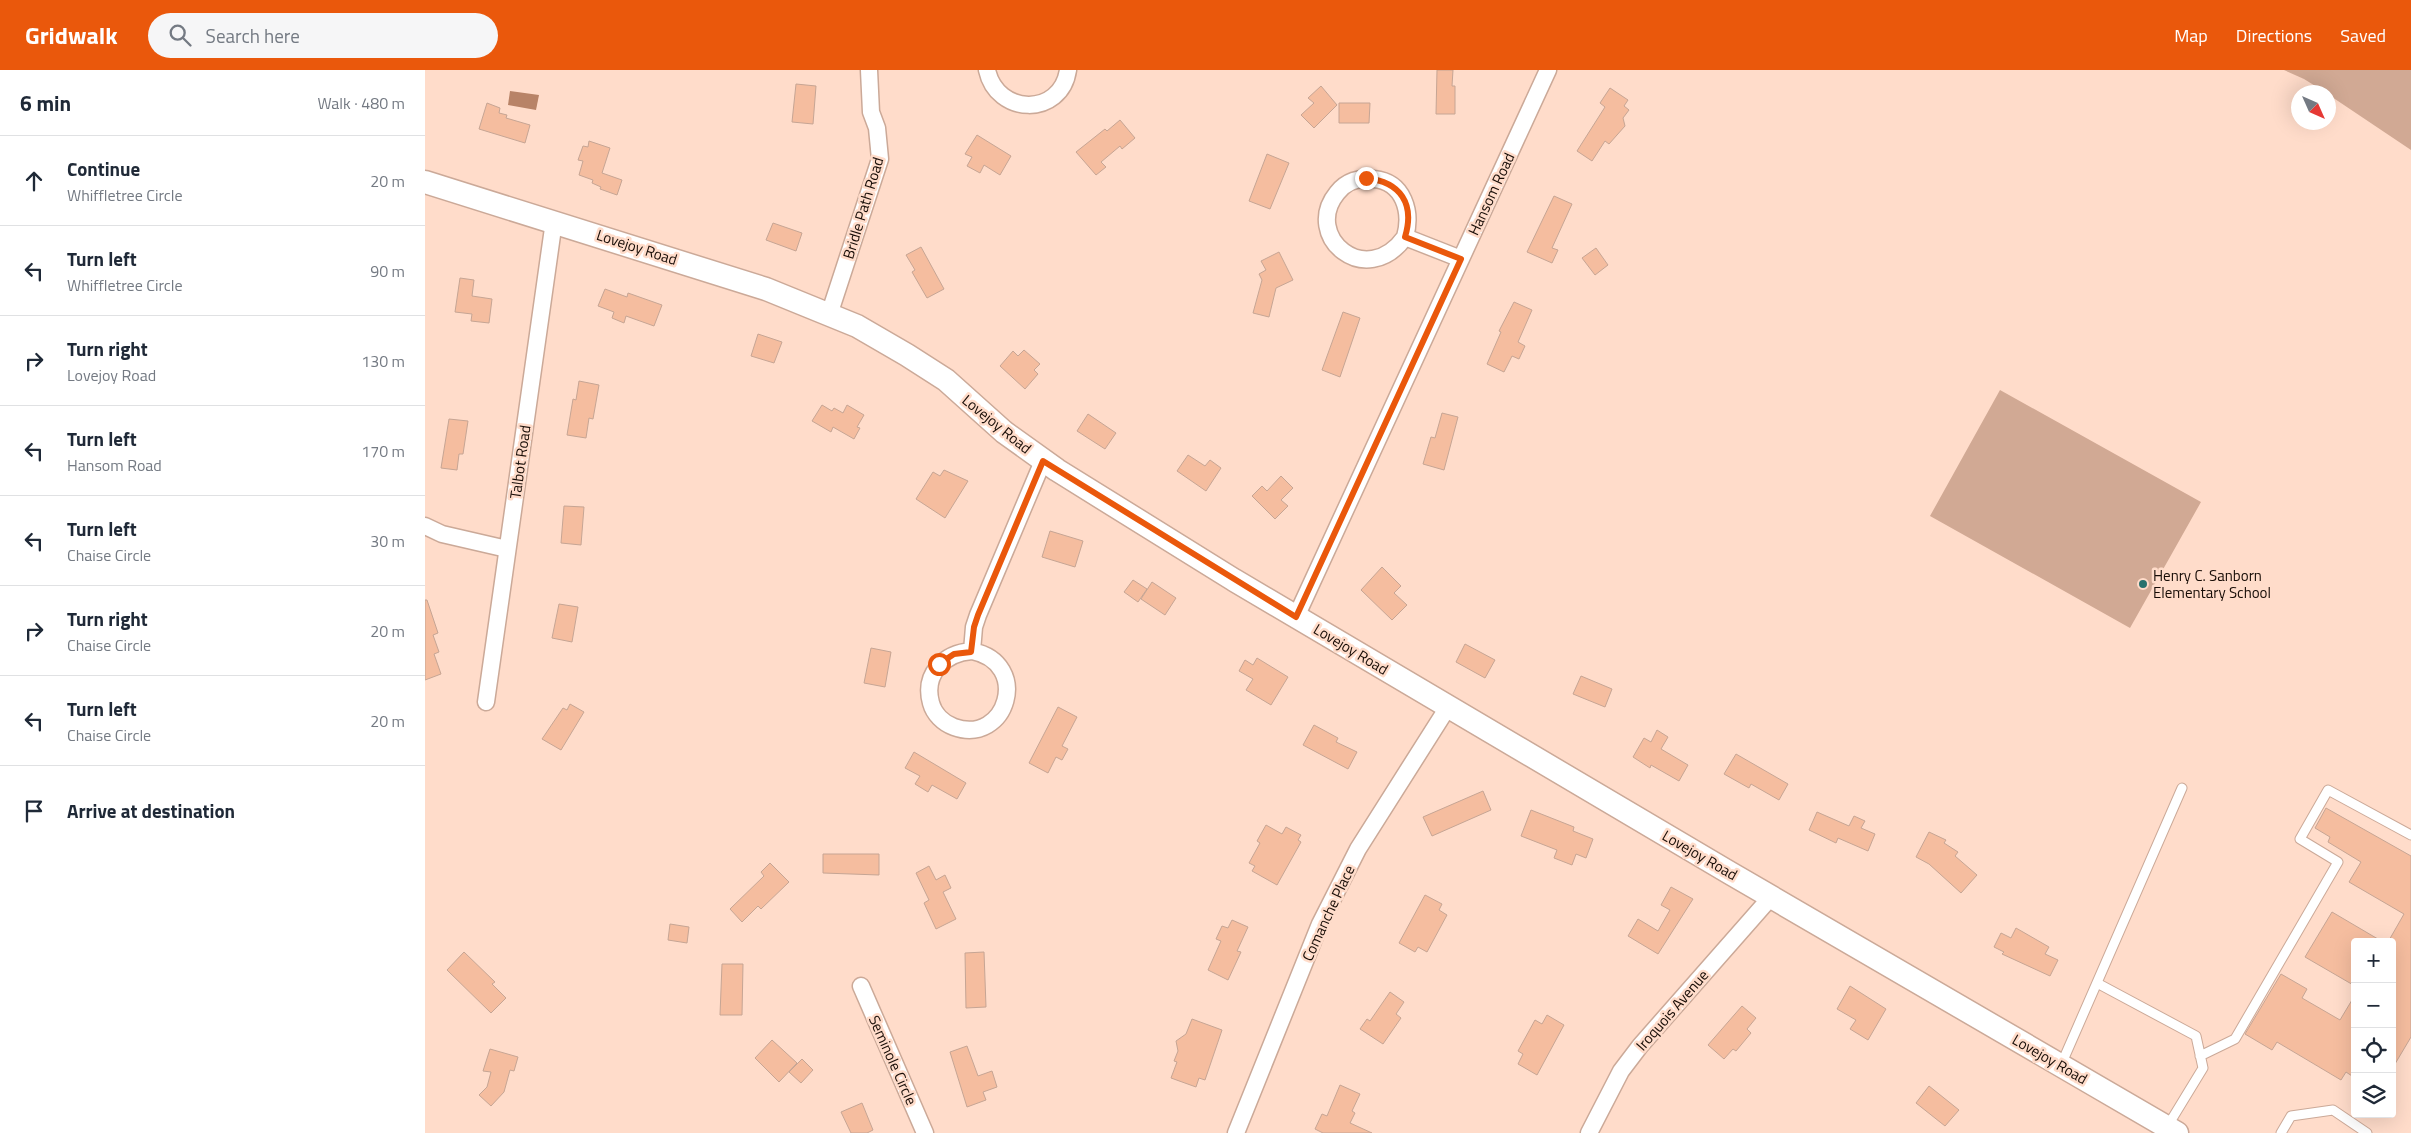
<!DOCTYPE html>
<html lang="en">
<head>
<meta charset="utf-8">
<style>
	body { margin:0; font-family:"Titillium Web",sans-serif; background:#f6f6f7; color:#1f2937 }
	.controls { position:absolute; right:15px; bottom:15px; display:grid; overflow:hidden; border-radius:5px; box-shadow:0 5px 20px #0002 }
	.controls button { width:45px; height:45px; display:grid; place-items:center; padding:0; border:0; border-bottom:1px solid #e0e1e3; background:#fff; color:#1f2937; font:25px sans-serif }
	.compass { position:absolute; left:1866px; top:15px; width:45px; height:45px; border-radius:50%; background:#fff; box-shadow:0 5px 20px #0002; rotate:135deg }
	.stop { position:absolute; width:15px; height:15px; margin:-11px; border:4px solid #ea580c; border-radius:50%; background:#fff }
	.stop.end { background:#ea580c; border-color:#fff; box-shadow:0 1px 5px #0008 }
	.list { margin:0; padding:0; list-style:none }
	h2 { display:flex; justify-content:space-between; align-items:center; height:65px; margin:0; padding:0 20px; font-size:21px }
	h2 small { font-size:16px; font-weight:400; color:#747a83 }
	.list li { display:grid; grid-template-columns:32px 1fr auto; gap:15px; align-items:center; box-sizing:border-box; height:90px; padding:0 20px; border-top:1px solid #e0e1e3 }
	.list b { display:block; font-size:19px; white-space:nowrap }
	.list p { margin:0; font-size:16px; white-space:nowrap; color:#747a83 }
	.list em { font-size:16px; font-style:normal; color:#747a83 }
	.icon { flex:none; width:28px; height:28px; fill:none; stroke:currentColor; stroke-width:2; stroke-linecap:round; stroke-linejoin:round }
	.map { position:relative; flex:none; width:1986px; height:1063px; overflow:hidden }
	header { display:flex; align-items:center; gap:30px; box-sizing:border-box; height:70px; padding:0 25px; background:#ea580c; color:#fff }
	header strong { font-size:24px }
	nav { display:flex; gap:28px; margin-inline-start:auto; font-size:18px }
	.search { width:350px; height:45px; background:#f6f6f7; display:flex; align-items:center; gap:12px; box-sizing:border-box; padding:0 18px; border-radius:28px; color:#747a83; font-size:19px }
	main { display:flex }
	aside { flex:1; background:#fff }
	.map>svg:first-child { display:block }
	.green { fill:#d1a994 }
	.water { fill:#b88367 }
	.building { fill:#f5bd9f; stroke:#c6a594 }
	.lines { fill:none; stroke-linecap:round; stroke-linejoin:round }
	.service-casing { stroke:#cba998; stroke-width:11 }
	.minor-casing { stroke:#cba998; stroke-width:19 }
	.secondary-casing { stroke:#cba998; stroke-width:25 }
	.service { stroke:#fff; stroke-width:9 }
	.minor { stroke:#fff; stroke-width:16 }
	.secondary { stroke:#fff; stroke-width:22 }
	.route { stroke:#ea580c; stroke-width:6 }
	.poi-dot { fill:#29726e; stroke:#ffdcca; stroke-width:2 }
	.labels { text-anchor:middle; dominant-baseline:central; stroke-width:5; stroke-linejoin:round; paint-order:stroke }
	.street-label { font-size:15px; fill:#170c06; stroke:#ffdcca }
	.poi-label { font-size:15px; fill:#170c06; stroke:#ffdcca; text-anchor:start }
</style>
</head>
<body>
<header>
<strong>Gridwalk</strong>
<div class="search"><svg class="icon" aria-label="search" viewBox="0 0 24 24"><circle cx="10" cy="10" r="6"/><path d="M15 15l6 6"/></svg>Search here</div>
<nav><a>Map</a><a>Directions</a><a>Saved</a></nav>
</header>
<main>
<aside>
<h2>6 min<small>Walk · 480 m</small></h2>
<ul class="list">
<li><svg class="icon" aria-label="ahead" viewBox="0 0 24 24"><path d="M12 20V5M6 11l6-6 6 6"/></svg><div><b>Continue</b><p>Whiffletree Circle</p></div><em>20 m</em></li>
<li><svg class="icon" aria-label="left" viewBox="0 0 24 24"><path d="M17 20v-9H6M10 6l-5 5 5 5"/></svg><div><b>Turn left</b><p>Whiffletree Circle</p></div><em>90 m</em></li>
<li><svg class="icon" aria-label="right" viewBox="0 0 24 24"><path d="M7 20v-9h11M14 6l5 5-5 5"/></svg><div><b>Turn right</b><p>Lovejoy Road</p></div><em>130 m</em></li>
<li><svg class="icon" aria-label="left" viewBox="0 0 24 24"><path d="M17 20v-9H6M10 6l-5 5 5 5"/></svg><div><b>Turn left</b><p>Hansom Road</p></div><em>170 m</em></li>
<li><svg class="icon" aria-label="left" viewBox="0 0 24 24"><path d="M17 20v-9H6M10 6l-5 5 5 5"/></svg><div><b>Turn left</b><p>Chaise Circle</p></div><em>30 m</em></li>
<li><svg class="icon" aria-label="right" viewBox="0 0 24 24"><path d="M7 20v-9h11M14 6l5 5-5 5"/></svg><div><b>Turn right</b><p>Chaise Circle</p></div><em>20 m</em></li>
<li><svg class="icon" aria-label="left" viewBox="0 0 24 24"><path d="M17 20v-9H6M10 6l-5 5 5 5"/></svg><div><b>Turn left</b><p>Chaise Circle</p></div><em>20 m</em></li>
<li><svg class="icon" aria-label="arrive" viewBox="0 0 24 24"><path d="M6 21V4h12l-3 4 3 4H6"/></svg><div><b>Arrive at destination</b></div></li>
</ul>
</aside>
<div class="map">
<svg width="1986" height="1063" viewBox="0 0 1986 1063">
	<rect width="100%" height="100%" fill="#ffdcca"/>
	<path class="green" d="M1859 0H1986V80L1904 25V22H1900L1879 9Z
		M1575 320 1776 432 1705 558 1505 446Z"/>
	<path class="water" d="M85 21 114 25 111 40 83 35Z"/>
	<path class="building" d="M1012 0H1028L1027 16H1030V44H1011Z
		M371 14 391 16 388 54 367 52Z
		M896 16 912 35 889 58 876 45 889 33 883 28Z
		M1185 18 1203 30 1199 36 1204 40 1198 48 1200 56 1184 74 1180 71 1167 91 1152 81 1180 37 1175 33Z
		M62 33 75 38 74 43 82 45 81 48 105 55 100 73 54 59Z
		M914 33H945L944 53H914Z
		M695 50 710 68 697 79 695 76 676 92 681 97 671 105 651 82 680 59 682 61Z
		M552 65 586 86 575 105 559 95 555 103 542 96 547 87 540 84Z
		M164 71 185 78 177 103 197 110 192 125 175 119 176 117 167 113 168 110 154 105 158 91 153 90 158 76 163 77Z
		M842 84 864 93 845 139 824 131Z
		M1129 126 1147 134 1127 178 1133 180 1127 193 1102 182Z
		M348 153 377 163 371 181 341 170Z
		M496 177 519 219 502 228 487 202 490 200 481 185Z
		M1171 178 1183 195 1170 205 1157 188Z
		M854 182 868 210 851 218 844 247 828 243 837 210 834 204 841 200 836 191Z
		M35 208 49 210 47 226 67 229 64 253 46 251 47 244 30 242Z
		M180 219 202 227 203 223 237 235 229 256 201 246 199 253 187 248 189 242 173 236Z
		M1089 232 1107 240 1093 272 1100 276 1094 289 1087 286 1079 302 1062 294 1076 262 1074 261Z
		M918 242 935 248 915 307 897 300Z
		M333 264 357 272 349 293 326 286Z
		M599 280 615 294 609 300 613 304 600 319 575 296 588 281 593 286Z
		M154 311 174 315 168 349 164 348 161 368 142 365 148 329 151 330Z
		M397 335 407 341 409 338 418 343 422 335 439 345 432 357 435 358 429 369 408 357 406 362 387 351Z
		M1017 343 1033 347 1019 400 998 394 1006 367 1010 368Z
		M663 344 691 363 680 379 652 361Z
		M24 349 43 351 38 384H34L32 400 16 398Z
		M763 385 780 396 785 390 796 398 781 421 752 401Z
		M519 400 543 411 520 448 491 429 508 402 515 406Z
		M856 406 868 418 856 430 863 436 850 449 827 426 837 416 842 421Z
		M139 436 159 437 156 475 136 473Z
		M625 461 658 471 650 497 617 487Z
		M957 497 976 516 969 523 982 535 967 550 936 520Z
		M708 510 722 519 713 532 699 522Z
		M727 512 751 528 740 545 716 529Z
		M0 530H2L13 563 8 565 14 582 9 584 16 604 0 610Z
		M134 534 153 537 147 572 127 568Z
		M1040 574 1070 590 1060 608 1031 592Z
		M446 578 466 582 460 617 439 613Z
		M832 588 863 607 846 635 821 620 828 609 814 601 820 590 828 595Z
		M1156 606 1187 619 1180 637 1148 624Z
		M145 634 159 642 136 680 117 669 138 638 142 640Z
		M633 637 652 647 637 676 643 679 637 690 631 687 623 703 604 693Z
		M889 655 913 668 911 672 932 682 923 699 878 675Z
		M1232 660 1243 667 1236 679 1263 695 1254 711 1226 695 1225 698 1208 687 1219 668 1226 672Z
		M489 682 541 713 532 729 507 715 503 722 490 714 495 706 480 698Z
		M1311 684 1363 714 1354 730 1326 714 1324 718 1299 704Z
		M1058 721 1066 740 1007 766 998 747Z
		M1901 738 1986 786V967L1967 999V872H1963L1979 844 1924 812 1936 792 1903 772 1905 767 1890 758Z
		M1106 740 1149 757 1148 761 1168 769 1161 788 1151 784 1147 795 1129 788 1132 780 1096 766Z
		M1392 742 1424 756 1429 746 1440 751 1436 758 1450 764 1443 781 1413 768 1411 773 1384 760Z
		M841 755 857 764 861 757 876 765 873 770 876 772 852 815 827 801 830 796 824 793 835 773 832 771Z
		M1504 762 1521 770 1519 773 1533 782 1530 786 1552 805 1536 823 1504 794 1491 787Z
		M398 784H454V805L398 803Z
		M345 793 364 812 336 839 333 836 317 852 305 839 339 806 336 802Z
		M504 796 511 810 520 805 526 818 518 822 531 849 511 859 499 833 504 830 491 803Z
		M1246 817 1268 829 1233 884 1203 866 1213 849 1233 861 1245 840 1236 835Z
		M1000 825 1017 834 1014 840 1022 845 1002 882 993 877 990 882 974 873Z
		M1907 842 1958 872H1930V916L1880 887Z
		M807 850 823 857 812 881 816 882 803 910 783 900 796 871 791 869 797 856 803 858Z
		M245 854 264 857 262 873 243 870Z
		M1591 858 1624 877 1620 884 1633 890 1625 906 1577 884 1579 882 1569 877 1576 863 1586 868Z
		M39 882 70 912 67 914 81 928 66 943 22 900Z
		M559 882 561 937 541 938 540 883Z
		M297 894H318L317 945H295Z
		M1856 904 1882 919 1877 928 1915 950 1930 925V1008L1921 1002 1916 1010 1852 972 1847 980 1820 964Z
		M1425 916 1461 939 1443 970 1425 959 1431 950 1412 939Z
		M965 922 979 932 971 944 976 948 958 974 935 959 942 949 945 951Z
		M1317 936 1331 948 1322 959 1326 963 1311 981 1308 979 1299 989 1283 975Z
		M1122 945 1139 955 1112 1005 1093 994 1098 984 1093 981 1110 950 1117 954Z
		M767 949 797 960 780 1010 774 1008 771 1017 746 1008 752 992 749 991 753 981 751 971 761 964Z
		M347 970 372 993 354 1012 330 988Z
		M542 976 553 1006 567 1001 572 1017 558 1022 561 1030 542 1037 525 982Z
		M65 979 93 987 89 1001 85 1000 79 1022 66 1036 54 1025 62 1017 66 1002 58 1001Z
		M377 989 388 1000 376 1013 364 1002Z
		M915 1015 935 1024 927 1041 930 1043 925 1053 947 1063H898L890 1059 897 1044 902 1046Z
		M1504 1016 1534 1040 1520 1056 1491 1033Z
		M437 1033 448 1060 442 1063H426L416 1042Z"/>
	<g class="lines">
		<g class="service-casing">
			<path id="service" d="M1672 913 1771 966 1778 998 1742 1057
				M1775 986 1810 969 1913 792 1875 769 1903 720 1986 765
				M1636 995 1757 718
				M1856 1063 1866 1046 1908 1040 1942 1063"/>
		</g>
		<g class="minor-casing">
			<path id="minor" d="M562 0C572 46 636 47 643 0
				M980 167C941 221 877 166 912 123 921 111 935 107 949 109 979 112 987 142 980 167L1036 189
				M404 245 455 89 452 58 446 42 444 0
				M0 456 17 464 82 479
				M871 547 1123 0
				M547 581C519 583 498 604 506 633 509 644 518 653 529 657 582 676 607 593 547 581L549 557 553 545 618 391
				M61 632 129 151
				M436 916 500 1063
				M811 1063 895 854 933 779 1023 637
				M1164 1063 1196 1001 1215 976 1346 827"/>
		</g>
		<g class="secondary-casing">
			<path id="secondary" d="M0 112 341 219 432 256 482 285 521 310 579 362 632 400 809 510 1305 803 1752 1063"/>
		</g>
		<use href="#service" class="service"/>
		<use href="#minor" class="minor"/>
		<use href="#secondary" class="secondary"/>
	</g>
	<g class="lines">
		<path class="route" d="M514 594 529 584 546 582 549 557 553 545 618 391 871 547 1036 189 980 167C990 134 976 112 941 108"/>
	</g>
	<circle class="poi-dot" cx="1718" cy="514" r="5"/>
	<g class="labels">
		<g class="street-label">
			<text transform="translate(1066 124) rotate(-65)">Hansom Road</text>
			<text transform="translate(438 138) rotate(-73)">Bridle Path Road</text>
			<text transform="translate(212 177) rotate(18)">Lovejoy Road</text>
			<text transform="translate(572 354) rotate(39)">Lovejoy Road</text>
			<text transform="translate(95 392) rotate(-82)">Talbot Road</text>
			<text transform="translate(926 579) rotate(31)">Lovejoy Road</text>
			<text transform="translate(1275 785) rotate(30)">Lovejoy Road</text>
			<text transform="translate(903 843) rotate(-65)">Comanche Place</text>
			<text transform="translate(1247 940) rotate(-49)">Iroquois Avenue</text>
			<text transform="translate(1625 989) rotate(30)">Lovejoy Road</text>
			<text transform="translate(468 990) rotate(66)">Seminole Circle</text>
		</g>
		<g class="poi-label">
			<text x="1728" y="505">Henry C. Sanborn<tspan x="1728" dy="17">Elementary School</tspan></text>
		</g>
	</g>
</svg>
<div class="controls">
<button>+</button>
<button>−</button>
<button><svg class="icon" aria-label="locate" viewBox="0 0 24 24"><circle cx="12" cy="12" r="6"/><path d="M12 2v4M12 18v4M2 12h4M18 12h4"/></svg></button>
<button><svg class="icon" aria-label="layers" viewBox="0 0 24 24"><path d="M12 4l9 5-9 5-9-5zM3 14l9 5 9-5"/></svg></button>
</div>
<svg class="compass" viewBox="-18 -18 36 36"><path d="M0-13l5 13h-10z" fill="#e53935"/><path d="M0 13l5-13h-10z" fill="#747a83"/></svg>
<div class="stop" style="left:514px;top:594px"></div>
<div class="stop end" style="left:941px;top:108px"></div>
</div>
</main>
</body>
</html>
